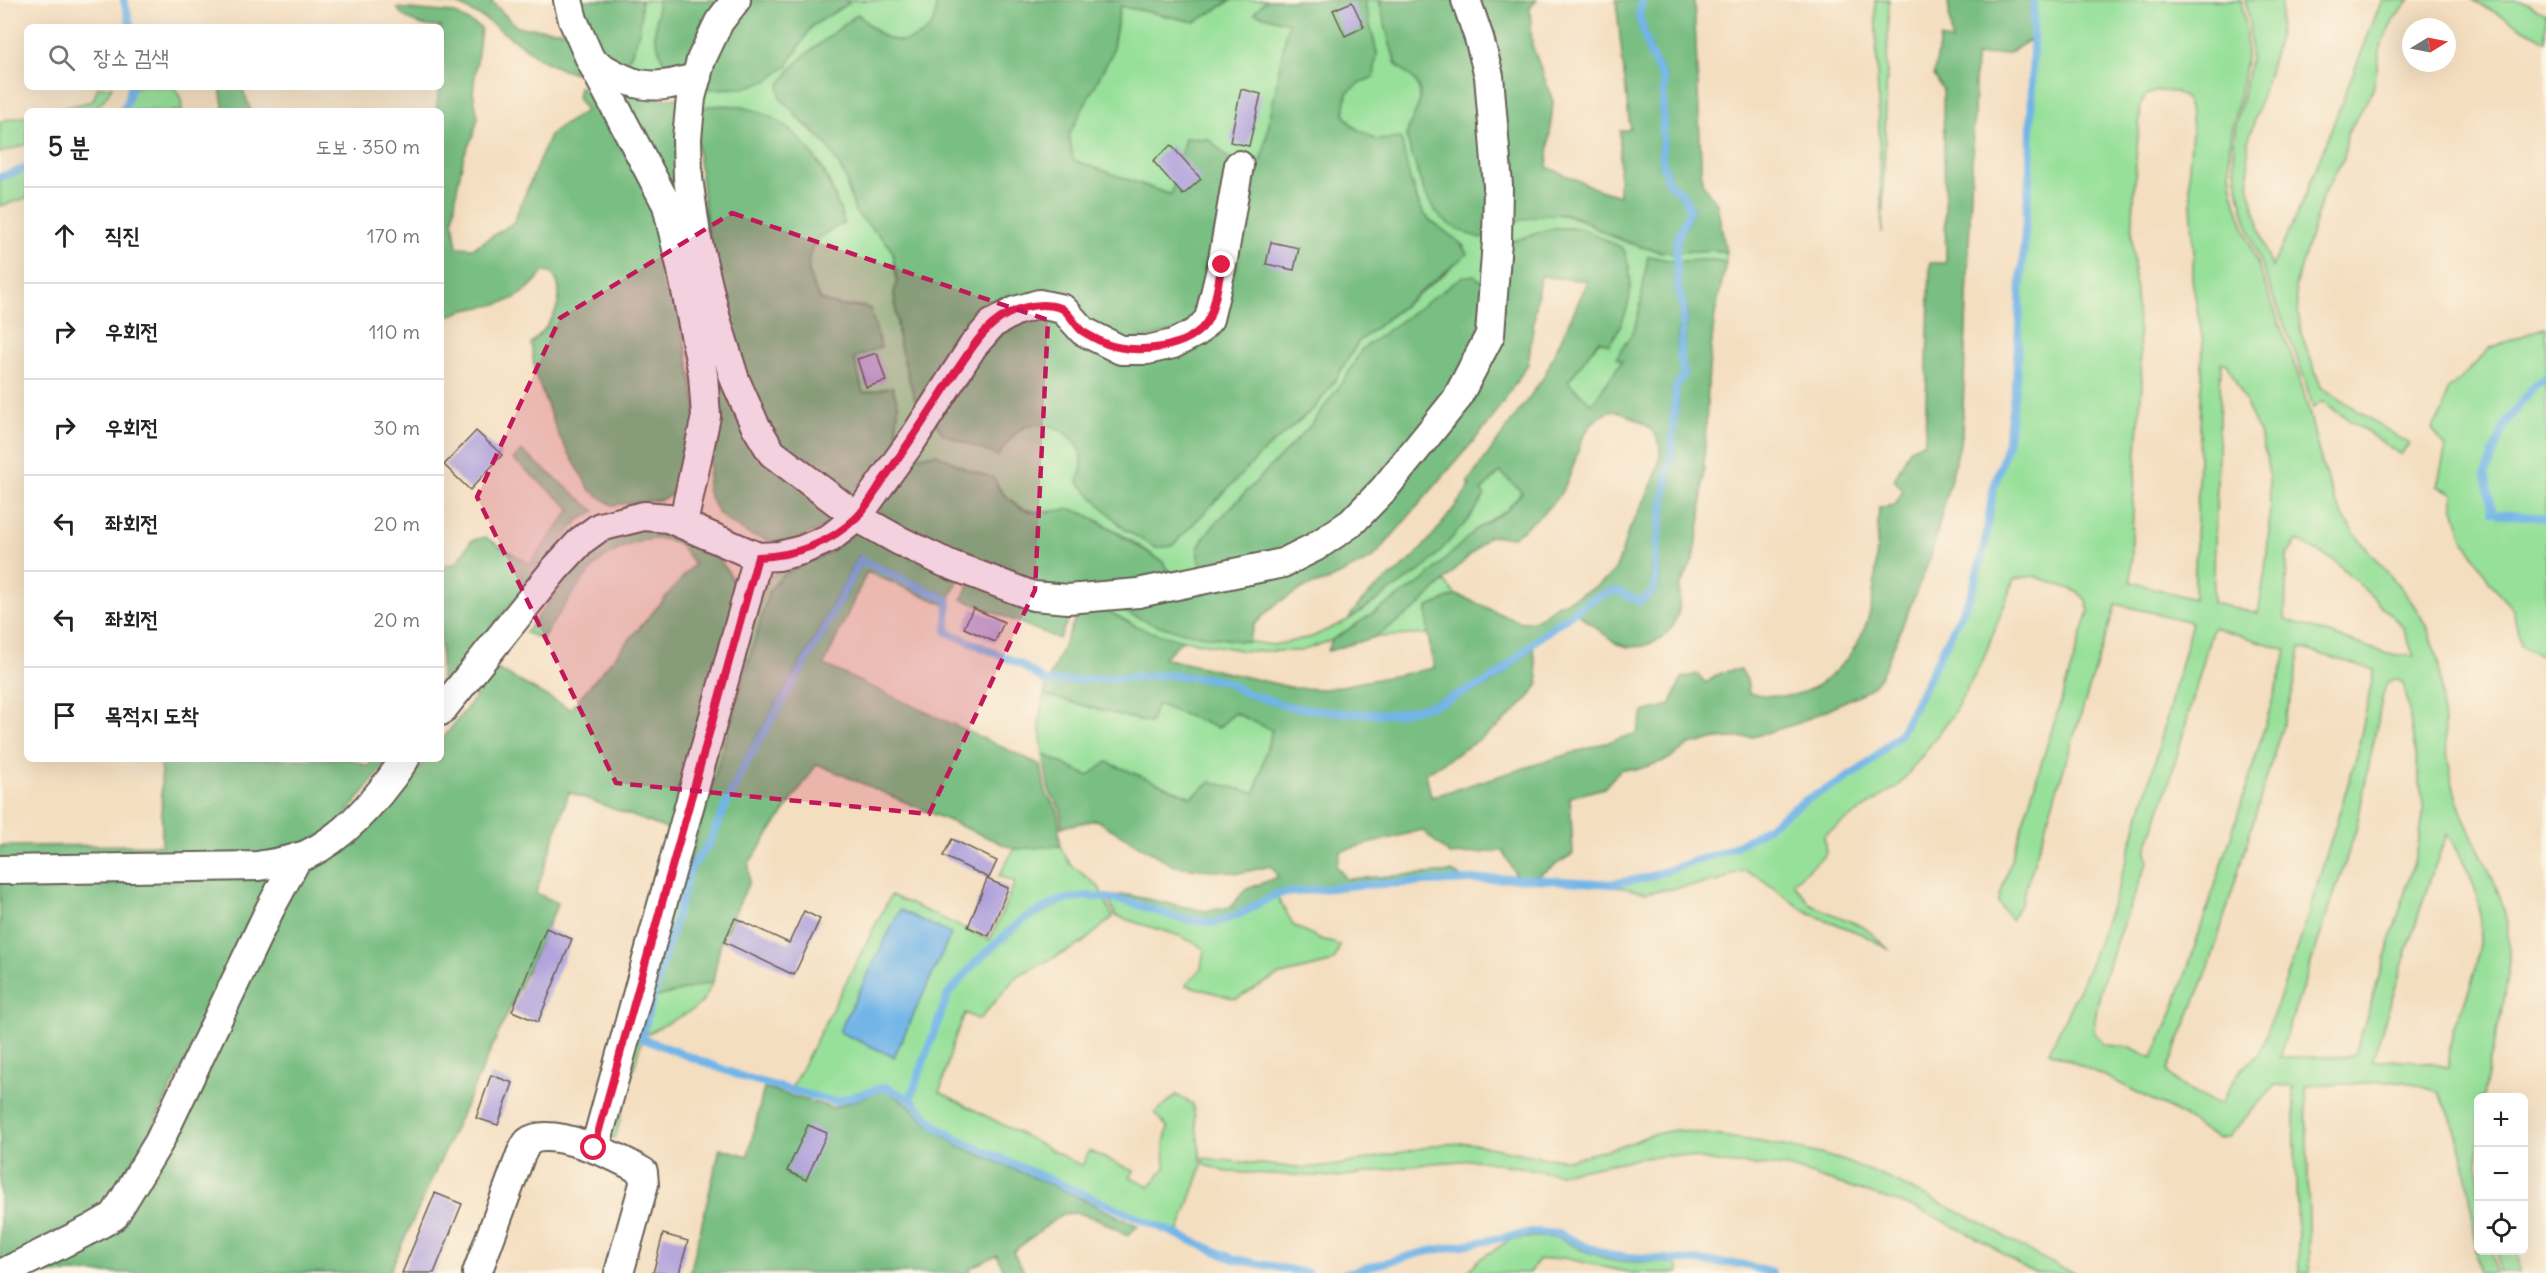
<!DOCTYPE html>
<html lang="ko">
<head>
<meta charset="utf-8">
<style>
	body { margin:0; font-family:Delius,"Poor Story",sans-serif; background:#f6f6f6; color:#222 }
	.controls { position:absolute; right:18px; bottom:18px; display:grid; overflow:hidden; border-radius:9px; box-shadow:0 6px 24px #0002 }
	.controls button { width:54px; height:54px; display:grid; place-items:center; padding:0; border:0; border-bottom:2px solid #e0e0e0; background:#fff; color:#222; font:30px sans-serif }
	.compass { position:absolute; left:2402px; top:18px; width:54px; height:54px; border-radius:50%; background:#fff; box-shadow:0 6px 24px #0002; rotate:80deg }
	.stop { position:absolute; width:18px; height:18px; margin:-14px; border:4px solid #e11d48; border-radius:50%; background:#fff }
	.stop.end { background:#e11d48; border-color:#fff; box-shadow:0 2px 6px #0008 }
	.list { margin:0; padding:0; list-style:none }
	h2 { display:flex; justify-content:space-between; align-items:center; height:78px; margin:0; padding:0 24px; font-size:26px }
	h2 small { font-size:20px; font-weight:400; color:#767676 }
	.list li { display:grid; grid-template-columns:39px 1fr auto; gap:18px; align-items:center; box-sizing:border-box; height:96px; padding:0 24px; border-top:2px solid #e0e0e0 }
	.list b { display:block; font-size:22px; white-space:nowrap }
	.list em { font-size:20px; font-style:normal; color:#767676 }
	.icon { flex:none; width:33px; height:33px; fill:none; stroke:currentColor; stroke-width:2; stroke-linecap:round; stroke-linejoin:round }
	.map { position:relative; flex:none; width:2546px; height:1273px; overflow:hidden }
	.search { position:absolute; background:#fff; box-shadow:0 6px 24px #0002; left:24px; top:24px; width:420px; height:66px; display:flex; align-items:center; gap:15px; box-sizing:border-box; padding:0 21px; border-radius:9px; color:#767676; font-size:22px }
	.panel { position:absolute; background:#fff; box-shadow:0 6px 24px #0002; left:24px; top:108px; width:420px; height:654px; border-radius:9px }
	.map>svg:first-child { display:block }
	.green { fill:#97e09a; stroke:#5a7e5b; stroke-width:1.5; fill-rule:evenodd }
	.forest { fill:#79be82; stroke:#4a6d4f; stroke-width:1.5 }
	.water { fill:#72b5e7; stroke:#476882; stroke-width:1.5 }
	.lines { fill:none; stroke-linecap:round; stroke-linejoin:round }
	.stream { stroke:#72b5e7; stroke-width:8 }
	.building { fill:#b0a1db }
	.minor-casing { stroke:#686055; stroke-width:32 }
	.minor { stroke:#fff; stroke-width:28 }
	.route { stroke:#e11d48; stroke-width:8 }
	.marked { fill:#c2185b; fill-opacity:0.2; stroke:#c2185b; stroke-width:4.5; stroke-dasharray:12 8; stroke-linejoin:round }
</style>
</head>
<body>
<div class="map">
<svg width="2546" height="1273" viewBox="0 0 2546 1273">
	<rect width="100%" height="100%" fill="#fcf5e5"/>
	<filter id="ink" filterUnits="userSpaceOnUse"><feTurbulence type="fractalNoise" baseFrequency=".0167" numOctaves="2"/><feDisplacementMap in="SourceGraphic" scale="12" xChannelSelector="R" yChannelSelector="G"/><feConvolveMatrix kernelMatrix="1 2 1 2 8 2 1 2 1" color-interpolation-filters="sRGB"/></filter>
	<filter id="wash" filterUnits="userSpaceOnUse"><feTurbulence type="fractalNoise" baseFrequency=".008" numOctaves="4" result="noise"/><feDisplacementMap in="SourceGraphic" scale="24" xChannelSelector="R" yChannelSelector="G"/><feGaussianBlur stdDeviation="1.35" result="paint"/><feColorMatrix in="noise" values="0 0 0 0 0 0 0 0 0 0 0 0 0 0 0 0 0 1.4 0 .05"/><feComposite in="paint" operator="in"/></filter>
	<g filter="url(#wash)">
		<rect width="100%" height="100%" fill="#f4dec0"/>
		<path class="green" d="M641 0H658L655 36 666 71 621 72C637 46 642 31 641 0Z
			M847 0H937C936 6 936 13 934 19 929 36 904 46 887 38 876 33 867 23 858 14L804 56 791 69 795 116 827 145 846 178 848 193 868 223 888 244 893 253 897 281 894 293 899 342 915 400 925 408 896 442 898 404 893 387 863 393 854 358 865 306H840L821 300C807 281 801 251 823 235 829 230 837 227 844 223 838 206 833 186 824 171 798 128 742 88 693 113L698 84 787 66 812 26 849 3Z
			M1232 0H1266L1255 12 1289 23 1262 160 1172 195 1073 160 1069 134 1112 53 1120 6 1195 22Z
			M1364 0H1379L1396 65 1413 77 1419 89V104L1413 118 1494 241 1491 294 1362 349 1346 377 1311 425 1211 528 1209 575 1177 581C1172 574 1167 565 1160 560 1150 552 1094 516 1085 515 1044 507 1017 525 994 478L966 469 937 455 907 460 932 418 1013 435C1017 432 1021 429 1025 427 1049 416 1084 437 1082 464 1082 470 1079 477 1078 483L1156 548 1171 546 1265 450 1316 407 1336 379 1358 342 1447 272 1464 246 1426 217 1419 205 1413 184 1376 140 1352 126 1344 113 1347 93 1362 82 1377 53Z
			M1875 0H1889L1882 234Z
			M2036 0H2241C2244 19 2248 39 2246 58 2240 111 2219 147 2236 202 2255 264 2281 323 2301 384 2315 426 2319 472 2341 512 2367 559 2417 592 2434 645 2442 668 2440 691 2443 714 2445 737 2448 767 2454 789 2469 846 2509 886 2509 948 2510 999 2490 1048 2483 1097L2478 1098V1250L2492 1251 2495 1273H2479C2471 1213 2470 1145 2438 1092L2403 1081 2306 1086 2310 1273H2299L2293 1086 2275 1085 2228 1137 2216 1138 2176 1112 2103 1075 2049 1052 2089 967 2117 891 2152 773 2192 622 2116 604 2021 903 2011 920 1998 902 2089 611 2086 600 2078 592 2034 576 2014 579 1983 660 1953 714 1925 752 1899 785 1824 835 1826 854 1793 883 1811 905 1864 927 1890 950 1864 935 1813 915 1795 904 1756 875 1745 871 1732 874 1720 881 1645 893 1611 885 1645 879 1729 852 1756 836 1807 800 1838 786 1868 766 1901 735 1972 595 1986 549 1995 491 2009 445 2018 382 2022 282 2032 168ZM2157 91 2176 92 2186 99 2191 115 2192 131 2189 167 2194 254 2192 279 2203 342 2194 599 2131 582 2133 505 2142 382 2132 236 2136 160 2141 104 2146 95ZM2221 362 2228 364C2239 391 2256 420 2264 448 2276 493 2267 567 2258 613L2213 603ZM2297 541 2334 560 2402 626 2414 656 2388 654 2285 619 2287 555ZM2213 627 2287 650C2261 741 2234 831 2203 921 2188 967 2174 1015 2152 1058L2130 1047 2105 1045 2094 1033C2097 977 2128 914 2148 861L2146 851 2171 777ZM2300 648 2374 670 2357 755 2299 944 2259 1054 2241 1069 2220 1104C2202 1097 2178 1088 2167 1071L2209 967 2293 691ZM2396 679 2403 683 2407 699 2424 810 2417 851 2398 916 2355 1054 2343 1057H2279L2356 830 2383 694 2387 682ZM2447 834C2485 890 2490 932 2467 996 2463 1006 2458 1016 2454 1026 2450 1039 2450 1054 2448 1067L2412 1060 2372 1061 2428 885Z
			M2245 0H2282L2278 41 2248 142 2249 189 2266 251 2272 267 2303 201 2382 0H2410L2394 19 2381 46 2373 90 2347 134 2344 158 2323 195 2295 287 2301 333 2321 387 2409 444 2401 455 2322 402 2313 408C2291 325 2244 247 2234 162 2230 127 2246 93 2250 59 2252 39 2249 19 2245 0Z
			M2473 0H2518L2546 13V41Z
			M98 87H112C94 120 83 111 49 111L93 101Z
			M134 87H174L181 99 182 111H126Z
			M27 116V144L0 153V121Z
			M27 171V198L0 206V180Z
			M1557 214C1581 218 1588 225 1609 235 1629 244 1652 251 1673 253V261L1648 256 1640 307 1634 330 1617 358 1622 361 1592 404 1567 382 1600 340 1611 243 1575 228H1553L1508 243 1500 228 1525 218Z
			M1713 250 1726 252V263L1715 260 1679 261V252Z
			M2546 327V374L2533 383 2502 424 2483 475 2491 512H2495L2488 475 2506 426 2537 387 2546 380V516L2500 512V515L2546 520V676L2543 657 2521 646 2513 610 2490 582 2463 538 2453 505V493L2437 486 2446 447 2432 429 2443 411 2448 389 2460 380 2490 348Z
			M1500 471 1522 491 1507 510 1491 519 1423 581 1332 640 1301 651H1246L1155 635 1107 611 1095 600 1105 599 1122 611 1202 635 1273 645 1312 637 1348 620 1427 566 1481 491Z
			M830 552 781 576 769 592 638 1040 641 1042 615 1138 606 1136 731 691 768 579 788 565Z
			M1444 581 1456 595 1427 608 1428 634 1375 637 1418 607Z
			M1044 695 1150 723 1157 704 1218 728 1235 713 1272 730 1255 793 1211 782 1191 797 1107 762 1088 776 1043 754 1039 720Z
			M1060 846 1070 864 1098 886 1104 897 1087 894 1058 900 1022 918 974 961 947 994 910 1096 885 1085 834 1100 791 1089 891 895 990 940 1015 882 999 876 1014 849Z
			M1277 896 1294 926 1325 941 1340 945 1336 957 1330 963 1277 976 1236 999 1186 985 1201 968 1204 949C1177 930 1144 928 1115 915L1109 900C1143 906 1177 925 1213 924 1235 923 1258 906 1277 896Z
			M1087 897 1105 900 1113 917 1081 944 1017 976 979 1020 965 1013 953 1043 940 1092 1082 1166 1089 1151 1134 1171 1130 1177 1149 1187 1165 1168 1164 1143 1168 1128 1155 1113 1176 1095 1193 1104 1202 1166 1178 1233 961 1139 937 1123 913 1098 950 995 979 963 1025 922 1060 904Z
			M713 982 702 1002 693 1010 643 1036 654 998Z
			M1676 1130C1728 1137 1787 1144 1838 1159 1882 1173 1925 1196 1967 1216 2004 1234 2036 1259 2076 1273H2036L2026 1269 1987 1243 1921 1210 1788 1167 1722 1163 1680 1155 1640 1158 1559 1174 1475 1160 1433 1163 1338 1177 1227 1172 1205 1165 1203 1158 1302 1168 1338 1165 1443 1144 1469 1143 1545 1158 1572 1159 1630 1143 1650 1135Z
			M1534 1237 1559 1238 1582 1250 1614 1261 1677 1263 1679 1273H1631L1564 1258 1538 1260 1530 1273H1467L1478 1260 1510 1240Z
			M2497 1251H2518L2520 1273H2499Z"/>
		<path class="forest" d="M438 0H490L517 27 569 31 589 76 563 70 542 60 485 19 458 4 439 3Z
			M577 0H641C642 31 637 46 621 72L604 63Z
			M658 0H733L692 71H666L655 36Z
			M740 0H847L849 3 812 26 787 66 769 80 744 88 708 89 704 61Z
			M937 0H1232L1195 22 1120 6 1112 53 1069 135 1073 160 1171 195 1185 138 1209 139 1234 164 1193 327 1122 344 1039 298 925 408 915 400 899 342 894 293 897 281 893 253 888 244 855 212 846 178 827 145 780 98 779 86 791 69 804 56 858 14C867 23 875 33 887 38 903 46 929 36 934 19 936 13 936 6 937 0Z
			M1266 0H1364L1377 53 1374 77 1362 82 1347 93 1344 114 1352 126 1376 140 1401 138C1406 160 1412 201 1427 217 1439 230 1461 238 1467 254L1358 342 1336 379 1316 406 1265 450 1172 546 1156 548 1125 530 1078 482C1079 477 1082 470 1082 464 1083 437 1052 419 1028 426 1014 430 1006 445 998 456L943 434 932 418 977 349 1039 309 1100 347 1200 336 1244 166 1262 160 1288 23 1254 13Z
			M1379 0H1462L1476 39 1494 241C1443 231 1428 212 1415 164 1412 155 1406 142 1407 133 1410 118 1423 106 1419 89 1416 75 1401 73 1396 62 1388 43 1385 20 1379 0Z
			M1469 0H1537L1530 8 1532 45 1553 101 1547 167 1597 189 1619 196 1620 131 1630 129 1616 0H1639L1636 15 1647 52 1661 82 1659 161 1666 184 1682 198 1687 210 1674 238 1673 253C1652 251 1630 244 1610 235 1600 231 1592 223 1582 219 1555 208 1526 218 1500 228Z
			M1645 0H1694L1702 183 1717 204 1726 252 1713 250 1679 252 1680 240 1694 209 1686 194 1671 180 1665 160 1667 80 1652 50 1642 15Z
			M1948 0H2034L2033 38 2009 53 1976 56 1962 436 1931 556 1886 665 1880 677 1869 690 1799 723 1753 737 1717 739 1689 745 1667 760 1639 769H1621L1604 788 1570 797 1573 854 1534 878 1517 877 1503 851 1450 855 1422 830 1341 851 1336 866 1347 879 1452 872 1462 878 1357 884 1346 888 1276 893 1239 913 1214 922 1179 917 1108 896 1128 895 1205 911 1231 907 1245 890 1278 877 1271 866 1239 873 1174 866 1096 820 1061 827V810L1049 791 1043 754 1088 776 1107 762 1191 797 1211 782 1255 793 1272 730 1235 713 1218 728 1157 704 1150 723 1044 695 1047 684 1168 678 1221 683 1245 696 1291 710 1343 716H1395L1437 707 1487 686 1504 675 1533 647 1539 684C1513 723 1466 748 1426 773L1431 797 1637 733 1643 712 1670 705 1682 678 1697 674 1706 683C1718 674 1725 669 1741 670L1747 680 1749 693C1761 695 1774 697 1786 696 1823 693 1856 655 1867 622 1878 589 1876 543 1879 508L1895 505 1903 490 1894 480 1910 449 1925 442 1930 263H1946L1943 90 1934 75 1940 38 1952 42Z
			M397 8 454 13 481 28 473 92 478 118 473 136 464 155 457 188 453 221 457 247 474 248 513 223 550 135C561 125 574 120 586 110L577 98 579 87 601 93 660 206 699 419 681 485 671 495 660 500 612 505 590 490 558 434 535 373 531 343C551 325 571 296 551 272H543C507 320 482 296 441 320V111H436L443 58 441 27C423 27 407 23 397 8Z
			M220 87H242L251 111H224Z
			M613 90 661 99 679 98 750 426 849 517 790 542H775L750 535 729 522 719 514 712 502 707 489 713 439 711 370Z
			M708 106C718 106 730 105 741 107 799 117 828 171 844 223 837 227 829 230 823 235 801 251 807 281 821 300L840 306 870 308 881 347 854 358 863 393 892 387 898 404 896 442 866 490 849 496 775 451 719 318 693 113Z
			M1553 228 1583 229 1623 248C1638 284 1630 314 1609 345L1599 340 1568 382 1592 404 1622 361 1616 358 1634 330 1640 307 1648 256 1673 261 1675 286 1681 312 1678 332 1677 357 1681 374 1673 385 1668 456 1652 558V589L1640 599 1615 587 1598 593 1574 608 1536 636 1500 670 1484 681 1436 701 1394 711 1344 710 1292 704 1247 691 1223 677 1168 672 1049 679 1083 601 1095 600C1120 623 1150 634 1183 640L1163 658 1294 688 1326 689 1434 668 1428 634 1427 608 1456 595C1474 599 1508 621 1524 622 1541 622 1545 611 1559 604 1577 596 1600 588 1613 572 1622 561 1623 542 1629 530 1640 507 1674 457 1654 433 1648 425 1640 421 1632 417 1622 411 1612 409 1602 415 1577 431 1578 463 1565 486 1554 507 1531 523 1513 537L1489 536 1418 607 1375 637 1328 651 1332 640 1423 581 1475 530 1507 510 1522 492 1500 472 1481 491 1485 495 1468 520 1427 566 1348 620C1365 590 1392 579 1415 556 1435 534 1453 510 1470 486L1468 482 1543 378 1588 281 1540 276 1528 364 1489 423 1373 558 1327 581 1305 587 1276 604 1254 625 1248 642C1194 634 1151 632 1105 599L1317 549 1459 402 1508 243Z
			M1715 260 1726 263 1715 314 1709 367 1701 517 1694 558 1680 587 1679 611 1673 626 1661 639 1644 646 1628 647 1617 644 1577 613 1601 598 1615 593 1641 605 1657 592 1660 579 1658 558 1674 457 1679 387 1687 375 1683 357 1688 311 1681 286 1679 261Z
			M1474 275 1483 283 1491 294 1454 399 1314 544 1209 575C1191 555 1196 548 1211 528L1311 425 1346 377 1362 349 1462 277Z
			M522 451 595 511 579 520 441 690V565L456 564 471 541 485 537 530 564 571 509 513 459Z
			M937 454 966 469 994 478 1000 491 1022 509 1035 513 1072 509 1087 515 1162 561 1177 581 1068 595 877 521 881 505 907 460 919 456Z
			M652 524C692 543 725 547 737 594L672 831 569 792 536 893 558 903 389 1273H26L105 1236 297 882 361 836 427 759H441V741L497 669 570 709 694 564C689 557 683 547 676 543 651 531 612 549 594 567 577 584 557 618 542 639L525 633 584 557 600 541Z
			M861 529 962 573 950 597 858 556 816 636 740 766 706 844 688 867 769 592 781 576 830 552Z
			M861 562 947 602 946 605 867 572 824 665 1041 765 1046 793 1058 811 1060 846 1014 849 817 764 749 863V882L720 945 713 982 654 998 692 870 710 846 745 766 821 639Z
			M973 575 1076 602 1059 639 962 599Z
			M161 759H349L368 766 374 759H389L336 828 287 853 0 863V846L162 845Z
			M276 878 113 1206 0 1266V880Z
			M764 1088 833 1108 885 1090 908 1104 934 1129 959 1146 1068 1192 1138 1226 1127 1236 1098 1219 1077 1213 1062 1214 1013 1252 1025 1273H1005L997 1255 970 1268 971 1273H690L720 1148 748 1156Z"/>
		<path class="water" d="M900 910 951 934 894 1057 839 1032Z"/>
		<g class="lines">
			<path class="stream" d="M124 0 131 27
				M122 111 126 105 131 87
				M0 177 27 168
				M2493 512 2485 475 2504 425 2535 385 2546 377
				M2500 514 2546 518
				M910 1099 885 1087 835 1102 743 1077 641 1038 690 869 708 845 744 766 819 639 860 560 948 600 947 632 1020 664 1046 682 1169 675 1222 680 1246 693 1291 707 1344 713 1394 714 1437 704 1485 683 1502 672 1537 639 1576 610 1599 596 1615 590 1640 602 1654 590 1656 579 1655 558 1671 456 1676 386 1684 375 1680 357 1684 311 1678 286 1676 256 1677 239 1690 209 1684 196 1668 182 1662 160 1664 81 1649 51 1639 15 1642 0
				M1308 1273 1234 1259 960 1141 936 1126 910 1099 948 994 976 962 1022 920 1058 901 1086 896 1106 898 1126 901 1178 918 1214 923 1240 914 1276 894 1357 885 1517 878 1611 884 1645 878 1728 850 1756 835 1807 799 1837 784 1867 765 1900 734 1971 594 1984 549 1993 490 2007 445 2016 382 2021 282 2030 168 2034 0
				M1345 1273 1425 1252 1534 1232 1560 1234 1584 1246 1614 1256 1741 1264 1772 1273"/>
		</g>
		<g id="blocks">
			<path class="building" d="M1352 2 1364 27 1345 36 1333 10Z
				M1241 89 1261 94 1249 146 1230 142Z
				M1171 145 1201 179 1183 195 1153 161Z
				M1271 242 1299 248 1294 270 1266 264Z
				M877 353 886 381 866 387 857 359Z
				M476 431 502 455 470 490 444 465Z
				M973 608 1004 622 995 642 964 628Z
				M952 839 997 861 989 878 943 856Z
				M987 879 1008 888 989 936 968 927Z
				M804 911 820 919 794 975 724 942 735 918 789 943Z
				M546 928 572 939 538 1022 512 1011Z
				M491 1075 513 1083 498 1125 476 1118Z
				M808 1125 827 1133 806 1180 787 1171Z
				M435 1193 462 1204 434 1273H402Z
				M663 1234 688 1241 679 1273H653Z"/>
		</g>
	</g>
	<g filter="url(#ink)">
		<use href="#blocks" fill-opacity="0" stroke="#686055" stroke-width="1.5"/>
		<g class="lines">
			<g class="minor-casing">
				<path id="minor" d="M568 0 573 20 591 61 667 205 681 266 703 374 706 416 683 524
					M736 0 719 22 701 60 691 98 687 138 688 178 696 235 716 319 735 380 755 425 772 453 857 517 898 540 946 563 1033 596 1068 599 1138 593 1249 570 1283 563 1315 547 1351 523 1384 489 1456 400 1490 335 1497 241 1498 186 1489 76 1479 38 1466 0
					M591 61C633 86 649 93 697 77
					M441 711 555 569 582 540 600 527 644 516 668 518 758 557 779 556 802 550 830 538 857 517 913 439 973 346 992 324 1015 311 1039 304 1063 309 1083 331 1121 350H1147L1173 344 1197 332 1209 319 1222 265 1239 165
					M0 870 258 866C275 863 292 861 308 854 348 835 381 794 405 759
					M595 1148 758 557
					M3 1273 93 1228 114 1216 159 1142 270 909 298 857
					M477 1273 521 1154C523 1151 525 1145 528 1142 550 1124 622 1159 643 1172L644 1184 619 1273"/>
			</g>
			<use href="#minor" class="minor"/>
		</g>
	</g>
	<g class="lines" filter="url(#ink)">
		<path class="route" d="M594 1148 758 557C794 556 831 543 857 517 867 507 875 492 883 480 908 445 931 410 954 374 966 358 977 337 993 324 1011 309 1038 300 1061 308 1069 312 1075 325 1082 331 1088 335 1096 339 1102 342 1130 356 1194 350 1209 318 1216 303 1218 282 1222 265"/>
	</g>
	<path class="marked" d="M732 213 1048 320 1035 590 929 814 616 783 477 497 560 318Z"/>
</svg>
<div class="controls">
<button>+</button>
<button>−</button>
<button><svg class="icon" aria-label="locate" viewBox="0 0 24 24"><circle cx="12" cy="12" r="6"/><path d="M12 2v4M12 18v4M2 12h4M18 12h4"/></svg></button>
</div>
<svg class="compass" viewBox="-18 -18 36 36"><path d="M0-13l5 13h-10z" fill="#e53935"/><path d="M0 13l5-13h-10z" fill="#767676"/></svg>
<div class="stop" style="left:594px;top:1148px"></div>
<div class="stop end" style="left:1222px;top:265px"></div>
<div class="search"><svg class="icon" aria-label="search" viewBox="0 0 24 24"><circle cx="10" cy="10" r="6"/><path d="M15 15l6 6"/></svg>장소 검색</div>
<section class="panel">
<h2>5 분<small>도보 · 350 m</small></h2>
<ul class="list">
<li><svg class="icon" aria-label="ahead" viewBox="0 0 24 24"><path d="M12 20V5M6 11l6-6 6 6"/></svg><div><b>직진</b></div><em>170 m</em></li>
<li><svg class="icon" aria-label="right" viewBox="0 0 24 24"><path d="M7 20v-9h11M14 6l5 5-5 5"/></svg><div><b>우회전</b></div><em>110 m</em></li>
<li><svg class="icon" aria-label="right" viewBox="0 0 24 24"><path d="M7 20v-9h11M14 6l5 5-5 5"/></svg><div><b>우회전</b></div><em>30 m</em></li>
<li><svg class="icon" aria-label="left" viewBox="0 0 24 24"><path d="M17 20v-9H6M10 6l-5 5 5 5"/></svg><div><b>좌회전</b></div><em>20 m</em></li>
<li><svg class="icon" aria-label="left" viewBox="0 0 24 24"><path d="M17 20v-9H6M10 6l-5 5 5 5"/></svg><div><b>좌회전</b></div><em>20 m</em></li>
<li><svg class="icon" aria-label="arrive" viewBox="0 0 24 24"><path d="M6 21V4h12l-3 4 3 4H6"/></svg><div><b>목적지 도착</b></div></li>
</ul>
</section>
</div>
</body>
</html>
